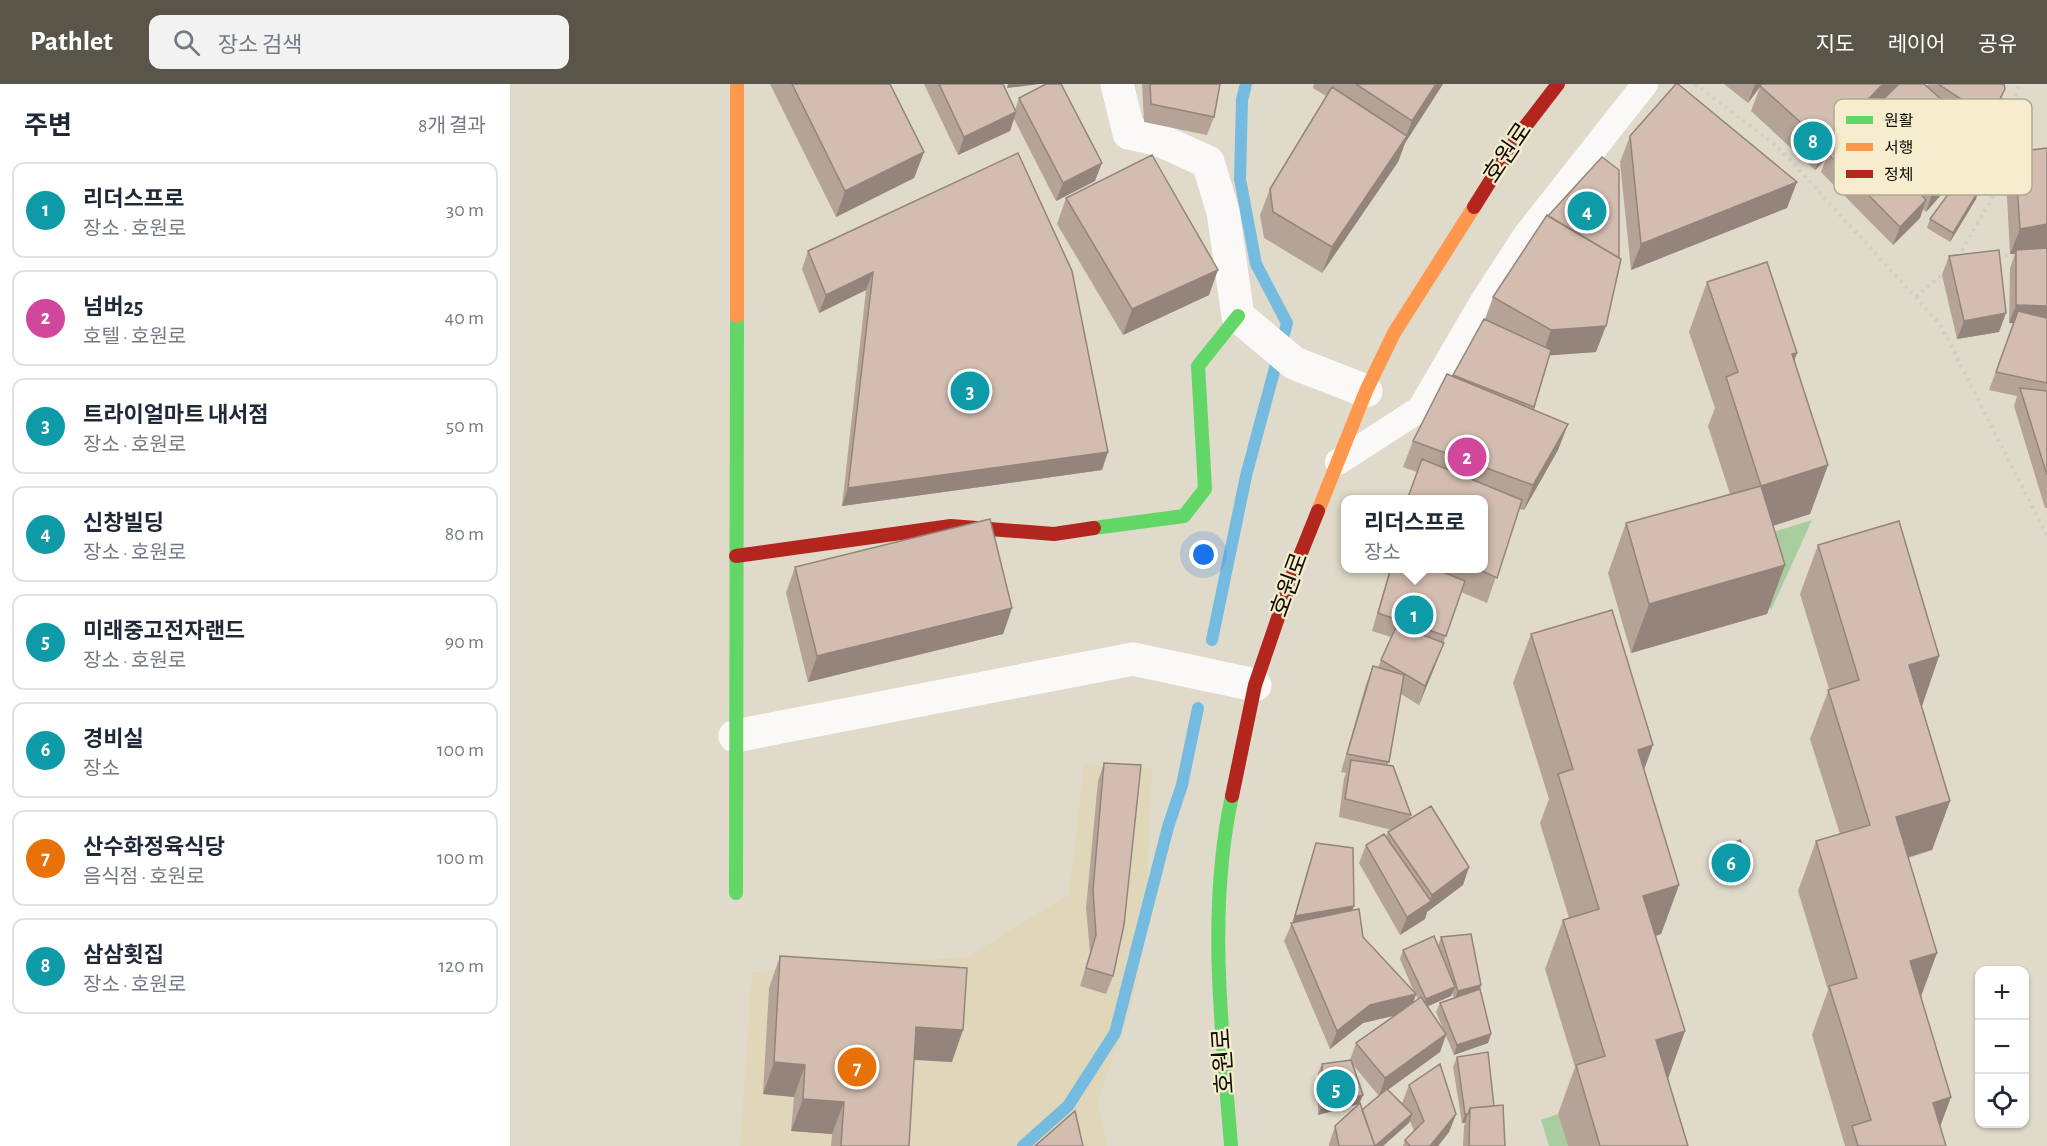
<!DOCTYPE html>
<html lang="ko">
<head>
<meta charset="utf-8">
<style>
	body { margin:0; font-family:"Alegreya Sans","Noto Sans KR",sans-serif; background:#f2f2f3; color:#1f2937 }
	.controls { position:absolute; right:18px; bottom:18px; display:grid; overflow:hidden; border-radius:12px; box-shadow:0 2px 4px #0004 }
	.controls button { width:54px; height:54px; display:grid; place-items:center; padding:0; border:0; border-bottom:2px solid #e0e1e3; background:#fff; color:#1f2937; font:30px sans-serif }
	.you { position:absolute; left:694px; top:471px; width:21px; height:21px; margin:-15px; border:4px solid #fff; border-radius:50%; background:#1a73e8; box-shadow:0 0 0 9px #1a73e833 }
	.badge { display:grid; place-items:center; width:39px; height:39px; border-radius:50%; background:#595549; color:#fff; font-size:20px; font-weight:700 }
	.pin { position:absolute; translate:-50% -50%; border:3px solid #fff; box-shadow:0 2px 6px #0006 }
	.popup { position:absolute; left:831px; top:411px; width:147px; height:78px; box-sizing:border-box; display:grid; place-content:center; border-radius:12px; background:#fff; filter:drop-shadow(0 2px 4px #0005); font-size:20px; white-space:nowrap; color:#747a83 }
	.popup b { font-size:22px; color:#1f2937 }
	.popup::after { content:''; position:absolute; left:50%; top:100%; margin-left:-12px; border:12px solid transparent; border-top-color:#fff }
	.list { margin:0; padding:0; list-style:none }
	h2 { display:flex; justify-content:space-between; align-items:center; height:78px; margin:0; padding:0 24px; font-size:26px }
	h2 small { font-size:20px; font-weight:400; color:#747a83 }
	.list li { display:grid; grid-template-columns:39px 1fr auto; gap:18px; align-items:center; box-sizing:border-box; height:96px; margin:0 12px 12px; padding:0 12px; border:2px solid #e0e1e3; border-radius:12px }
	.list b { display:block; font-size:22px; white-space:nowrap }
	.list p { margin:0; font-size:20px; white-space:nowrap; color:#747a83 }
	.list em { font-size:20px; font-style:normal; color:#747a83 }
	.icon { flex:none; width:33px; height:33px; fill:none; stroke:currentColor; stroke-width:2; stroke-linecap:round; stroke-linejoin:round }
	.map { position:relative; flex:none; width:1537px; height:1062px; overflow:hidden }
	header { display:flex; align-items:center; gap:36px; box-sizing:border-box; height:84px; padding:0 30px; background:#595549; color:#fff }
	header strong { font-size:28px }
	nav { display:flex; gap:33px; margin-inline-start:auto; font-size:21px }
	.search { width:420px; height:54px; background:#f2f2f3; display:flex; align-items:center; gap:15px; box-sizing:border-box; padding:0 21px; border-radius:12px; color:#747a83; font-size:22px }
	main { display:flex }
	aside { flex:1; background:#fff }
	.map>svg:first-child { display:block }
	.built { fill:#e0d7bb }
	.green { fill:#a8cd9e }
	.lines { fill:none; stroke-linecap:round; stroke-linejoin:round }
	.stream { stroke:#75bbe0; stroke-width:12 }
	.path { stroke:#d0cec9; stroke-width:4; stroke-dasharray:3 4.5; stroke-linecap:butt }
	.lane { stroke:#faf9f7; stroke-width:26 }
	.street { stroke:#faf9f7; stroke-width:33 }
	.fast { stroke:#63d668; stroke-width:14 }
	.slow { stroke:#ff974d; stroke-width:14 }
	.jam { stroke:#b3261e; stroke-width:14 }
	.wall { fill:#b5a397; fill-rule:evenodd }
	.shaded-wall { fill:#94847b }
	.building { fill:#d3bdb0; stroke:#94847b; stroke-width:1.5 }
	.labels { text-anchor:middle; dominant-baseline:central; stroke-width:4.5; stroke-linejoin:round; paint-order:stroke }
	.street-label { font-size:24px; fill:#100d04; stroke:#f6edce }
	.key { fill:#f6edce; stroke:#b1aa91; stroke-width:1.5 }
	.key-label { font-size:16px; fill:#100d04 }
</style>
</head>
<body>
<header>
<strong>Pathlet</strong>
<div class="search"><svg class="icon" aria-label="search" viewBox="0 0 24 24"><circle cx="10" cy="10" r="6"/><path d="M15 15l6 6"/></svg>장소 검색</div>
<nav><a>지도</a><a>레이어</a><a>공유</a></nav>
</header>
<main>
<aside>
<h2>주변<small>8개 결과</small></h2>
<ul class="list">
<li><span class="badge" style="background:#0f9aa8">1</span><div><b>리더스프로</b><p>장소 · 호원로</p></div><em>30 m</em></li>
<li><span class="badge" style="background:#d1479c">2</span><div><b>넘버25</b><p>호텔 · 호원로</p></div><em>40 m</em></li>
<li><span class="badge" style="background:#0f9aa8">3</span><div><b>트라이얼마트 내서점</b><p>장소 · 호원로</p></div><em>50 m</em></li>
<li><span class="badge" style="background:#0f9aa8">4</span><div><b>신창빌딩</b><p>장소 · 호원로</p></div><em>80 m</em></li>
<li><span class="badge" style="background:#0f9aa8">5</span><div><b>미래중고전자랜드</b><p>장소 · 호원로</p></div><em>90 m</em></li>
<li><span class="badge" style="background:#0f9aa8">6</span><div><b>경비실</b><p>장소</p></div><em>100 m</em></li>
<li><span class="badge" style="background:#e8710a">7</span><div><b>산수화정육식당</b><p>음식점 · 호원로</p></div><em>100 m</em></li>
<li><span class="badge" style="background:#0f9aa8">8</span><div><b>삼삼횟집</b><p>장소 · 호원로</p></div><em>120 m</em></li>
</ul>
</aside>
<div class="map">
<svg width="1537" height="1062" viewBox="0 0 1537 1062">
	<rect width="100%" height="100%" fill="#e0daca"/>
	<path class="built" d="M574 680 642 684 635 854 623 917 588 1017 597 1062H230L242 888 457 873 559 810Z"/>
	<path class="green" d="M1302 436 1261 526 1240 455Z
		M1048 1030 1058 1062H1039L1031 1036Z"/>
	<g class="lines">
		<path class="stream" d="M702 556 736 392 777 239 746 180 730 95 732 16 736 0
			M513 1062 558 1022 605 949 658 743 672 701 688 624"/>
		<path class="path" d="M1185 0 1267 62 1430 240 1537 452
			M1487 171H1509
			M1448 173 1482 114 1509 0
			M1406 213 1435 188"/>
		<path class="lane" d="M828 378 910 325 973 217 1016 151 1135 0"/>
		<path class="street" d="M607 0 619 49 647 55 698 78 713 128 728 232 784 279 856 307
			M225 652 623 575 745 601"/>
		<path class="fast" d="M584 444 674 432 695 405 688 282 728 232
			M226 809 227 232
			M721 1062C712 945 697 827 722 712"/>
		<path class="slow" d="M227 232V0
			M808 427 856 307 884 249 964 123"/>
		<path class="jam" d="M964 123 1011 48 1048 0
			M226 472 441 442 544 450 584 444
			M722 712 745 601 785 484 808 427"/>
	</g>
	<path class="wall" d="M260 0H380L414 68 404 94 326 133Z
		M414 0H493L505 26 509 14 585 97 546 117 504 35 500 47 448 71Z
		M632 0H710L704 33 697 51 634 38Z
		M804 0H933L895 59 888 78 812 189 754 154 750 131 760 105 816 12 803 4Z
		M1214 0H1389L1417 2 1418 0H1494L1495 5 1488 23 1474 52 1467 70 1416 128 1413 125 1410 134 1383 161 1311 88 1316 75 1305 86 1241 27 1250 3 1238 19ZM1431 24 1433 26 1427 34Z
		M1120 52 1277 124 1121 186 1110 78Z
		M1537 64V424H1535L1504 322 1507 312 1479 306 1504 239H1499L1500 184 1505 170H1500L1496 94 1505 68Z
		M508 69 592 386 332 422 356 206 309 229 292 185 298 167Z
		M556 114 699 211 613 251 547 140Z
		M1466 115 1440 158 1417 144 1420 135Z
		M1439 172 1489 248 1447 255 1432 191Z
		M1197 198 1287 269 1284 277 1318 381 1300 430 1263 442 1275 481 1257 530 1121 569 1098 489 1116 439 1220 410 1198 342 1205 324 1179 248Z
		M983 213 1086 268 1040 271 1024 326 1058 340 1048 366 1014 426 1009 425 977 519 951 508 927 577 909 621 891 610 878 681 901 731 900 735 959 783 953 801 917 828 915 835 890 851 849 779 856 761 876 753 878 748 882 746 829 733 834 694 836 689 831 688 856 600 863 582 868 583 881 553 862 547 880 484H973L907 388 893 383 903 357 943 292 975 235Z
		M1308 461 1429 572 1412 622 1440 717 1422 766 1398 774 1411 914 1441 1013 1430 1042 1436 1062H1335L1302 951 1318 906 1288 807 1306 757 1330 750 1300 655 1319 605 1290 510Z
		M285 483 502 524 493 550 298 598 276 509Z
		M1021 550 1134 685 1169 801 1151 850 1146 852 1175 947 1158 995 1178 1062H1058L1048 1030 1065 983 1035 885 1053 836 1059 834 1030 739 1039 715 1003 599Z
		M594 679 603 892 596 910 570 902 580 869 576 824 588 697Z
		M806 759 842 827 853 853 904 908 890 875 893 866 928 862 931 853 971 901 970 905 981 950 978 959 944 971 936 952 930 968 878 1006 892 1019 899 1001 946 1030 939 1048 928 1062H893L895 1056 904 1047 900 1037 873 1062H819V1060L825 1042 849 1020 808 1031V989L812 980 840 976 846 959 885 931 853 939 820 965 774 857 782 839 800 777ZM942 909 944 914 930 919 926 928 934 947 917 922 941 912ZM906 911 908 915 903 919ZM844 982 869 1012 852 1026 849 1019 853 1011Z
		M1210 765 1234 784 1214 793 1207 774Z
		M270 872 442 978 404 976 399 1062H321L322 1050 281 1047 284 1013 253 1010 259 904Z
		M947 973 984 1022 995 1062H953L954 1042 955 1039H952L943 983Z"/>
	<path class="shaded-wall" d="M498 0H530L497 4Z
		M926 0H933L895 59 888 78 812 189 822 163 895 55 902 37Z
		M1245 0H1252L1238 19Z
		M1373 0H1389L1359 29 1358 32 1319 72 1318 70 1316 75 1305 86 1315 60Z
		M1495 5 1488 23 1474 52 1480 34Z
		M1433 17 1427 35 1391 81 1398 63Z
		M506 28 500 47 448 71 454 53Z
		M1474 52 1467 70 1416 128 1422 110Z
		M414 68 404 94 326 133 335 107Z
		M592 79 585 97 546 117 553 99Z
		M1287 98 1277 124 1121 186 1131 160Z
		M1469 106 1466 115 1440 158 1443 149Z
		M1416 116 1410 134 1383 161 1390 143Z
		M1537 140V164L1506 166 1505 170H1500L1510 145Z
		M708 186 699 211 613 251 622 225Z
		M363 188 356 206 309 229 316 211Z
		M1506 221 1537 222V241L1499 239Z
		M1496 229 1489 248 1447 255 1454 237Z
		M1096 242 1086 268 1032 272 1041 246Z
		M1287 269 1269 318 1282 270Z
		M1058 340 1048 366 1014 426 1023 401Z
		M598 368 592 386 332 422 338 404Z
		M1318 381 1300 430 1233 451 1251 402Z
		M1275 481 1257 530 1121 569 1139 520Z
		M502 524 493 550 298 598 307 572Z
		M934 559 927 577 909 621 915 602Z
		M1429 572 1412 622 1399 581Z
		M1143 661 1125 711 1128 666Z
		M1440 717 1422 766 1368 782 1386 733Z
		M1238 774 1234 784 1214 793 1217 783Z
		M959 783 953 801 917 828 915 835 890 851 897 833 919 818 922 811Z
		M1169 801 1151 850 1115 861 1133 812Z
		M844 822 837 840 782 841 785 832Z
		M1427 869 1409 918 1400 877Z
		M971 901 968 910 944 916 948 907Z
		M945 903 941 912 912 925 916 915Z
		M906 910 900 928 853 939 820 965 827 947 860 921Z
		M406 943 453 946 442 978 394 975Z
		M1175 947 1157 997 1146 956Z
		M936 950 930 968 869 1012 875 994Z
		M981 950 978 959 944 971 947 961Z
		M264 978 295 981 284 1013 253 1010Z
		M853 1011 849 1020 808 1031 812 1022Z
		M1441 1013 1423 1062V1019Z
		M293 1015 334 1018 322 1050 281 1047Z
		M902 1030 899 1039 873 1062H866Z
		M946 1030 939 1048 928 1062H920Z
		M955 1030H958L955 1039H952Z"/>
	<path class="building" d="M282 0H380L414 68 335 107Z
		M429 0H493L506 28 454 53Z
		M536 0H551L592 79 553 99 509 14Z
		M640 0H710L704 33 641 20Z
		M846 0H926L902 37Z
		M1166 0H1168L1287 98 1131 160 1120 52Z
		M1252 0H1373L1315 60 1250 2Z
		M1389 0H1414L1433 17 1398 63 1359 29Z
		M1428 0H1494L1495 5 1480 34Z
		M822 3 897 52 822 163 763 128 760 105Z
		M1436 23 1474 52 1422 110 1394 78 1389 85 1416 116 1390 143 1318 70 1355 34 1399 71Z
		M1537 64V140L1510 145 1505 68Z
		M508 69 562 187 598 368 338 404 363 188 316 211 298 167Z
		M642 71 708 186 622 225 556 114Z
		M1092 73 1109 86V174L1038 132Z
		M1450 94 1469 106 1443 149 1420 135Z
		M1037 131 1111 175 1096 242 1041 246 983 213Z
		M1537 164V222L1506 221V166Z
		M1489 166 1496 229 1454 237 1439 172Z
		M1257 178 1287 269 1282 270 1318 381 1251 402 1216 293 1228 288 1197 198Z
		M1508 227 1537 234V299L1486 288Z
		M974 235 1041 266 1024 323 943 291Z
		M937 290 1058 340 1023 401 903 357Z
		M1510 304 1537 307V391Z
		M912 375 1012 416 987 494 966 484H973V416H897Z
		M1251 402 1275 481 1139 520 1116 439Z
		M480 435 502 524 307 572 285 483Z
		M1389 437 1429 572 1399 581 1440 717 1386 733 1427 869 1400 877 1441 1013 1423 1019 1436 1062H1348L1342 1042 1361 1036 1319 902 1347 894 1306 757 1360 741 1318 606 1349 596 1308 461Z
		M881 484H923L955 497 936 552 868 529Z
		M1102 526 1143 661 1128 666 1169 801 1133 812 1175 947 1146 956 1178 1062H1090L1066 981 1095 972 1053 836 1089 825 1048 690 1063 685 1021 550Z
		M887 541 934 559 915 602 871 576Z
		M863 582 894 591 879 678 837 670Z
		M841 676 883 682 901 731 835 715Z
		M594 679 631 681 614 841 603 892 576 884 586 851 583 806Z
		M921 722 959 783 922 811 878 748Z
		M874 750 921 817 897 833 856 761Z
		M1230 756 1238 774 1217 783 1210 765Z
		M806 759 843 764 844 822 785 832Z
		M849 825 853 853 906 910 860 921 827 947 781 839Z
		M961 850 971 901 948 907 931 853Z
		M924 852 945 903 916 915 893 866Z
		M270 872 457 884 453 946 406 943 399 1062H331L334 1018 293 1015 295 981 264 978Z
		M970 905 981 950 947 961 930 919Z
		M911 913 936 950 875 994 846 959Z
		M978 968 984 1022 960 1024 958 1030H955L947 973Z
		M841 976 853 1011 812 1022V980Z
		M930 980 946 1030 920 1062H900L895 1056 914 1037 899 1001Z
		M877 1005 902 1030 865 1062 852 1026Z
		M850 1019 865 1062H829L825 1042Z
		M993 1021 995 1062H959L960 1024Z
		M565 1027 573 1062H525Z"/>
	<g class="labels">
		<g class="street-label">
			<text transform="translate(998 69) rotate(-56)">호원로</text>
			<text transform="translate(780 501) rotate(-70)">호원로</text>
			<text transform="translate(714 977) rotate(-94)">호원로</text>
		</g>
	</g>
	<rect x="1324" y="15" width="198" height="96" rx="9" class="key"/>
	<rect x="1336" y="32" width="27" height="8" fill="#63d668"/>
	<rect x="1336" y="59" width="27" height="8" fill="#ff974d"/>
	<rect x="1336" y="86" width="27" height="8" fill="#b3261e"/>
	<g class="key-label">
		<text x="1374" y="42">원활</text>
		<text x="1374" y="69">서행</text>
		<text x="1374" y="96">정체</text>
	</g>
</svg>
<div class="controls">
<button>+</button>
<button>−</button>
<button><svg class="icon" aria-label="locate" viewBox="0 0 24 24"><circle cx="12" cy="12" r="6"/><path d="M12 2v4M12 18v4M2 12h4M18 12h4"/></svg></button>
</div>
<div class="you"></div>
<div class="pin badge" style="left:904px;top:531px;background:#0f9aa8">1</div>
<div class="popup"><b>리더스프로</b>장소</div>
<div class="pin badge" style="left:957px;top:373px;background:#d1479c">2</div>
<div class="pin badge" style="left:460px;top:307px;background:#0f9aa8">3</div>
<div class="pin badge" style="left:1077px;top:127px;background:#0f9aa8">4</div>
<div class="pin badge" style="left:826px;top:1005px;background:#0f9aa8">5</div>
<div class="pin badge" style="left:1221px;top:779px;background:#0f9aa8">6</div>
<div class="pin badge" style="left:347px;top:983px;background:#e8710a">7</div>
<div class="pin badge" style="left:1303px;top:57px;background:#0f9aa8">8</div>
</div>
</main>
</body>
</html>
